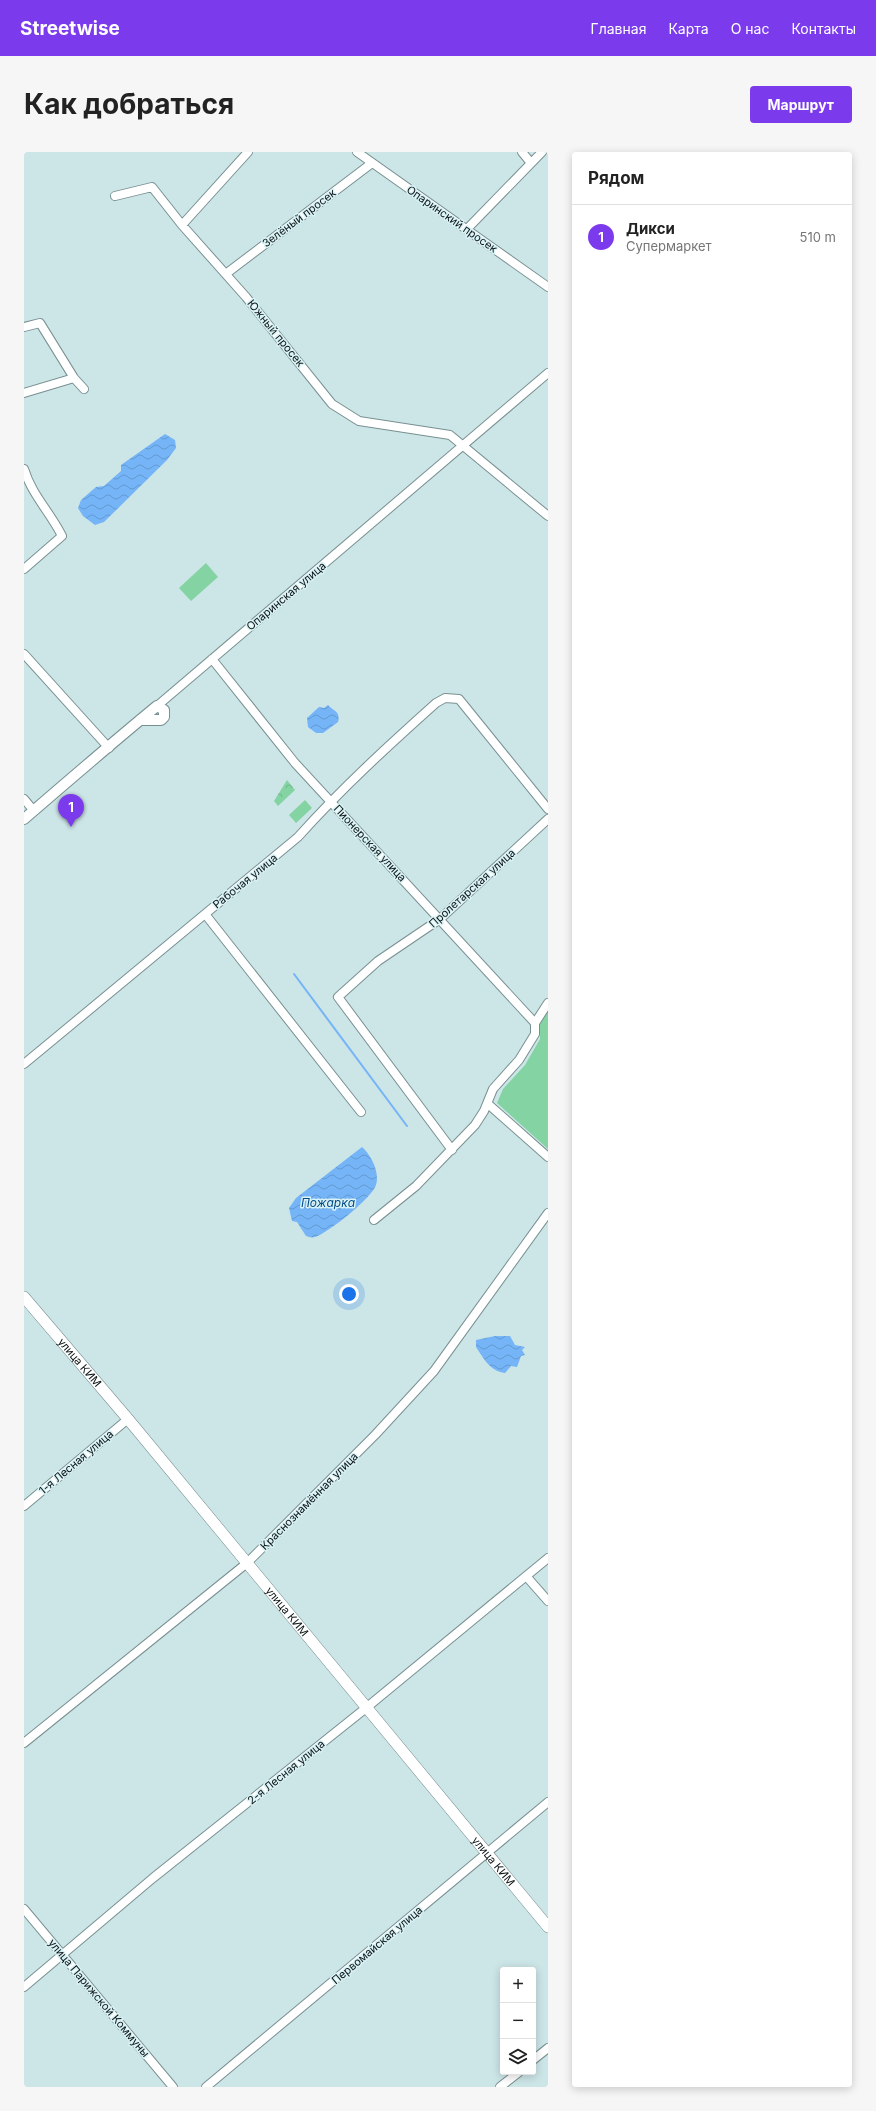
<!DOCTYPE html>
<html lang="ru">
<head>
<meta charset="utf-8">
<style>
	body { margin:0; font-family:Inter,sans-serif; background:#f6f6f6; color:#222 }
	.controls { position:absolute; right:12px; bottom:12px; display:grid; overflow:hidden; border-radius:4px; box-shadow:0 2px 10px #0003 }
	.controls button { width:36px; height:36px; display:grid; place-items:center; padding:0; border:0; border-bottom:1px solid #e0e0e0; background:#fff; color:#222; font:20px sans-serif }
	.you { position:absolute; left:325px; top:1142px; width:14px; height:14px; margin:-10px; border:3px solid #fff; border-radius:50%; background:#1a73e8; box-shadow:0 0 0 6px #1a73e833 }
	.badge { display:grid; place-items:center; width:26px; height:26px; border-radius:50%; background:#7c3aed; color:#fff; font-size:13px; font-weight:700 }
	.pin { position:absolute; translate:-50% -33px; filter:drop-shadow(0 1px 2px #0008) }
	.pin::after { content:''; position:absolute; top:21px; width:14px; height:12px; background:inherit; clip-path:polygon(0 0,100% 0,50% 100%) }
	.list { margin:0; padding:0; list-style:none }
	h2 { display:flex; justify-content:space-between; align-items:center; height:52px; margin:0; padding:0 16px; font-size:17px }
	h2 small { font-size:13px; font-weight:400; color:#767676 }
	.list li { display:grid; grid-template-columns:26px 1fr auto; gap:12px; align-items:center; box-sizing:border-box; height:64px; padding:0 16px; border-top:1px solid #e0e0e0 }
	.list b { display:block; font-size:15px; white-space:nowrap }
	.list p { margin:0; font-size:13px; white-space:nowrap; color:#767676 }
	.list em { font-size:13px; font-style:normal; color:#767676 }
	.icon { flex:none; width:22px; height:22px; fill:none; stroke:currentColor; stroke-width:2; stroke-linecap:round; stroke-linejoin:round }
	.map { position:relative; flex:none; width:524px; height:1935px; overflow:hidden; border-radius:4px }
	header { display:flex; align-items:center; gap:24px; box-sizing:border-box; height:56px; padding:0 20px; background:#7c3aed; color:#fff }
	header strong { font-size:19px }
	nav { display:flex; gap:22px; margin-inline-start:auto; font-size:14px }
	.intro { display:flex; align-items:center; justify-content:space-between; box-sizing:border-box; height:96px; padding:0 24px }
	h1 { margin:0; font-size:28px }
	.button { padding:10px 18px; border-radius:4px; background:#7c3aed; color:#fff; font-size:14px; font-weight:700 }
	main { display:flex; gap:24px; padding:0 24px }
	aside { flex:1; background:#fff; border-radius:4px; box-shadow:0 2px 10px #0003 }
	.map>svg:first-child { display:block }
	.grass { fill:#84d3a3 }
	.park { fill:url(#park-crowns) }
	.water { fill:url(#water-waves) }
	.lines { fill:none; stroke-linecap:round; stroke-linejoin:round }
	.stream { stroke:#74b4f7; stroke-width:2 }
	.minor-casing { stroke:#799092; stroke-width:10 }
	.tertiary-casing { stroke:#799092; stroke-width:12 }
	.secondary-casing { stroke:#799092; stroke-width:12 }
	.minor { stroke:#fff; stroke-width:8 }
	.tertiary { stroke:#fff; stroke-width:10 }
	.secondary { stroke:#fff; stroke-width:11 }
	.labels { text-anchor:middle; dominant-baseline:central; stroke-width:3; stroke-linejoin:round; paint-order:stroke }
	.street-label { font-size:11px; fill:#0b1314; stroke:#d9f2f5 }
	.water-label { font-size:12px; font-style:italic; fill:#004b87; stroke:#d9f2f5 }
</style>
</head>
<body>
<header>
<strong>Streetwise</strong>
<nav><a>Главная</a><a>Карта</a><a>О нас</a><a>Контакты</a></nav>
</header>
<div class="intro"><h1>Как добраться</h1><a class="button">Маршрут</a></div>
<main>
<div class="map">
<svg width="524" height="1935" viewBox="0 0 524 1935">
	<defs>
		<pattern id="park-crowns" width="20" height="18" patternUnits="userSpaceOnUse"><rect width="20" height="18" fill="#84d3a3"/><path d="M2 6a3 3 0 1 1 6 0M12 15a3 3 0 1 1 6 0" fill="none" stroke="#71b48b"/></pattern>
		<pattern id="water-waves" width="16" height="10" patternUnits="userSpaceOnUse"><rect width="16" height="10" fill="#74b4f7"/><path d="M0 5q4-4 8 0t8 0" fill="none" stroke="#639ad3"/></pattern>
	</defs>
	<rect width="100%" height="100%" fill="#cce5e7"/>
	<path class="grass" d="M182 411 194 425 167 449 155 436Z
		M281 648 288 656 272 671 265 663Z
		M524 860V997L473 951 479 937 501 913 516 887V870Z"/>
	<path class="park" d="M263 628 271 638 254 654 250 649Z"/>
	<path class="water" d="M141 282 151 288 152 296 143 308 80 370 71 373 59 364 54 356 57 348 72 335 80 334 97 319V313Z
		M304 553C309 559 317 559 314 570L299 581H292L284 575 283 566 295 555 300 556Z
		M338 995C347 1003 356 1020 352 1033 348 1046 304 1081 291 1085 288 1086 285 1085 282 1084L273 1070 268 1069 265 1056 272 1046Z
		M471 1184H486L491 1193 501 1195 498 1198 501 1203 497 1204 493 1215 487 1214 481 1221C466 1219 460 1207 452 1195V1188Z"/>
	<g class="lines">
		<path class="stream" d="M270 822 383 974"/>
		<g class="minor-casing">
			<path id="minor" d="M333 0 524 135
				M498 0 507 11
				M91 44 128 35 158 73 222 145 308 252 335 269 426 283 524 364
				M158 73 224 0
				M443 77 518 0
				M203 121 348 11
				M0 175 16 171 50 226 60 237
				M0 241 50 226
				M0 317C8 343 26 360 38 384L0 417
				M0 502 85 596
				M188 507 271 611 511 871
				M133 554 524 221
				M0 647 10 659
				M181 762 337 960
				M0 912 274 685C317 637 364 594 412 551L421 546 435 547 524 657
				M464 952 524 1005
				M428 998 314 845 354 809 416 767 524 667
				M350 1068 392 1034 451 973 460 959 469 937 495 908 511 882V871L524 851
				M0 1354 104 1267
				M502 1424 524 1449
				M0 1591 223 1411 351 1283 410 1219 524 1061
				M0 1757 149 1935
				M0 1835 129 1726 342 1556 524 1406
				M509 1908 524 1896
				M182 1935 524 1650
				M476 1935 495 1920"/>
		</g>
		<g class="tertiary-casing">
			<path id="tertiary" d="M0 667C44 629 88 591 133 554L140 558V565L137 568H116"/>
		</g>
		<g class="secondary-casing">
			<g id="secondary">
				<path id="s1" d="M0 1145 104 1267 524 1775"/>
			</g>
		</g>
		<use href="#minor" class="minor"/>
		<use href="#tertiary" class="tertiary"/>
		<use href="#secondary" class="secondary"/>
	</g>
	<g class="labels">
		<g class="street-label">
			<text transform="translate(275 66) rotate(-37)">Зелёный просек</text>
			<text transform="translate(428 67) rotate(35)">Опаринский просек</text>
			<text transform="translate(252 181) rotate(51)">Южный просек</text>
			<text transform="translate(262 444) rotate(-40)">Опаринская улица</text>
			<text transform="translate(346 691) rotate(47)">Пионерская улица</text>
			<text transform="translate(221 729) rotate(-39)">Рабочая улица</text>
			<text transform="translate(448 736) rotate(-42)">Пролетарская улица</text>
			<text stroke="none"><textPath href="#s1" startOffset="86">улица КИМ</textPath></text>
			<text transform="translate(52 1310) rotate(-40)">1-я Лесная улица</text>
			<text transform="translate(285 1349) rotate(-45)">Краснознамённая улица</text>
			<text stroke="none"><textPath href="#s1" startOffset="410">улица КИМ</textPath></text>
			<text transform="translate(262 1620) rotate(-39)">2-я Лесная улица</text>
			<text stroke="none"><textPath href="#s1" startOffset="734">улица КИМ</textPath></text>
			<text transform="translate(353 1793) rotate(-40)">Первомайская улица</text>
			<text transform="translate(75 1846) rotate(50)">улица Парижской Коммуны</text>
		</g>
		<g class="water-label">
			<text x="304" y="1050">Пожарка</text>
		</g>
	</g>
</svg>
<div class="controls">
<button>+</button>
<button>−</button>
<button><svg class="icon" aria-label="layers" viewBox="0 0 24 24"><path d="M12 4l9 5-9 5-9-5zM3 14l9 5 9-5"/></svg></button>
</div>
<div class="you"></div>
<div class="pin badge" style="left:47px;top:675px">1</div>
</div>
<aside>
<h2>Рядом<small></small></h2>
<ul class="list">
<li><span class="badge">1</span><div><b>Дикси</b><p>Супермаркет</p></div><em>510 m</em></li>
</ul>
</aside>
</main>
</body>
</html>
